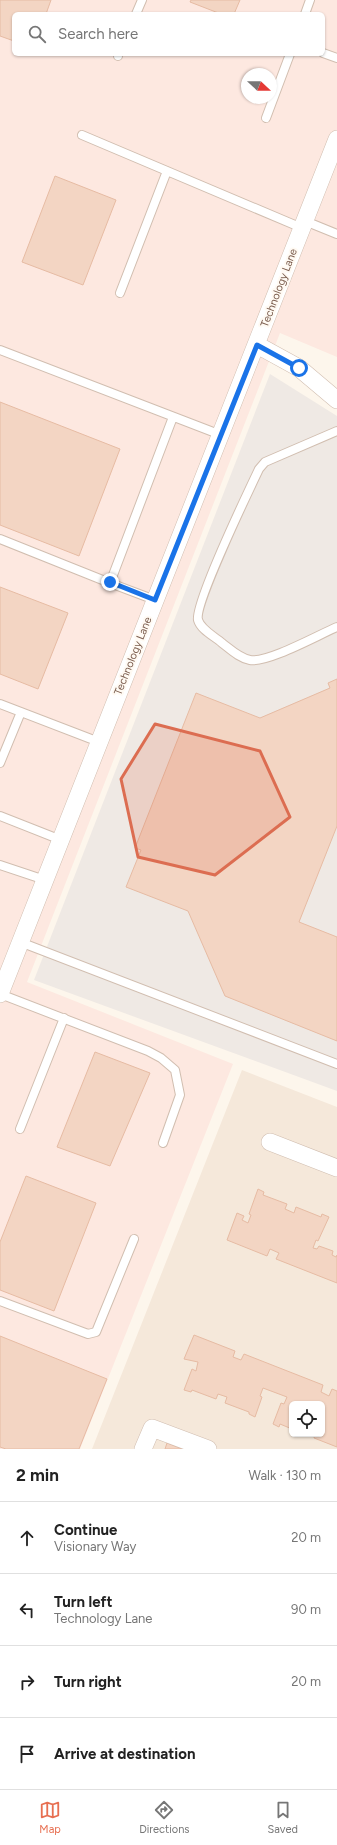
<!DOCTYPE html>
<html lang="en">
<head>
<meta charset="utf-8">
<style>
	body { margin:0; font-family:Figtree,sans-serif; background:#f2f2f2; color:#222 }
	.controls { position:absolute; right:12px; bottom:12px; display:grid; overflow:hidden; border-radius:6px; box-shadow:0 1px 3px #0004 }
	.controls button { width:36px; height:36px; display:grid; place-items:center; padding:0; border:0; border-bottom:1px solid #e0e0e0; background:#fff; color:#222; font:20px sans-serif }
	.compass { position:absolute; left:241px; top:68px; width:36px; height:36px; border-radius:50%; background:#fff; box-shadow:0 1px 3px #0004; rotate:112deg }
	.stop { position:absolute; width:12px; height:12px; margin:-9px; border:3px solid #1a73e8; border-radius:50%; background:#fff }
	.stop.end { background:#1a73e8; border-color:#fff; box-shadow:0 1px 4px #0008 }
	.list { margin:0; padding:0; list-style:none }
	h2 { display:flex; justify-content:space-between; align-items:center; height:52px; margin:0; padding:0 16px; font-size:17px }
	h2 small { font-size:13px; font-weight:400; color:#767676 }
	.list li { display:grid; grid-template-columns:26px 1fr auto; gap:12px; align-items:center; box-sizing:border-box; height:72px; padding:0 16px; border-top:1px solid #e0e0e0 }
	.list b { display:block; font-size:15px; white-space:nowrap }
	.list p { margin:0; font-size:13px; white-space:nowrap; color:#767676 }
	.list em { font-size:13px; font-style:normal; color:#767676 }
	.icon { flex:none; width:22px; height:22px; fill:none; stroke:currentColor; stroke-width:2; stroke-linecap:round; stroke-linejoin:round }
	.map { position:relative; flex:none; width:337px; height:1449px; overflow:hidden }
	.search { position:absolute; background:#fff; box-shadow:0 1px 3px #0004; left:12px; right:12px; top:12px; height:44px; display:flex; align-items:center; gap:10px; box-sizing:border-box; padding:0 14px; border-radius:6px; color:#767676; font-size:15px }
	.sheet { height:340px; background:#fff }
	nav { display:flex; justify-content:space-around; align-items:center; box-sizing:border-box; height:56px; border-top:1px solid #e0e0e0; background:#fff; font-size:11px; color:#767676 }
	nav a { display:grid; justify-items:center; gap:2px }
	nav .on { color:#e76f51 }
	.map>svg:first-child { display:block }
	.residential { fill:#f5e8da; fill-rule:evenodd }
	.commercial { fill:#fde8e0; fill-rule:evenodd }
	.industrial { fill:#efe9e4 }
	.building { fill:#f3d5c3; stroke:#e6bba3 }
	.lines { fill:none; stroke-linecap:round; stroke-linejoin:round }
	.service-casing { stroke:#d1beb0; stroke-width:10 }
	.minor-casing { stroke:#d1beb0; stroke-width:18 }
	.service { stroke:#fff; stroke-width:8 }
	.minor { stroke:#fff; stroke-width:17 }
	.route { stroke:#1a73e8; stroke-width:5 }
	.marked { fill:#dc6d51; fill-opacity:0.2; stroke:#dc6d51; stroke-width:3; stroke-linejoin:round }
	.labels { text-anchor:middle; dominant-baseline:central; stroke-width:4; stroke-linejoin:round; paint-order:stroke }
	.street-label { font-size:11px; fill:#7a5c4d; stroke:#fffaf3 }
</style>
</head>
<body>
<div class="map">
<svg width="337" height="1449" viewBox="0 0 337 1449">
	<rect width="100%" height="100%" fill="#fdf6ec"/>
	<path class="residential" d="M242 1070 337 1107V1449H92ZM292 1404H322V1434H292Z"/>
	<path class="commercial" d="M0 0H337V357L280 333 27 982 233 1064 80 1449H0ZM14 14H323V54H14ZM247 74H271V98H247Z"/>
	<path class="industrial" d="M270 374 337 416V1091L34 980Z"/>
	<path class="building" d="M0 0H51L46 14H14V41L0 36Z
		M191 0H240L234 14H221L190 2Z
		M55 176 116 200 83 285 22 262Z
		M0 402 120 449 79 556 0 525Z
		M0 587 68 613 38 689 0 674Z
		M337 679V826L299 922 337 937V1041L225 996 188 911 126 887 141 850 135 848 196 693 260 718 330 688 328 683Z
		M95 1052 150 1073 110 1166 57 1147Z
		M26 1176 96 1203 54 1311 0 1290V1242Z
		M258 1189 264 1192 263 1195 287 1204 285 1209 294 1213 296 1207 321 1217 322 1214 329 1217 318 1241 316 1240 313 1248 317 1249 319 1246 333 1251 332 1255 336 1257 337 1255V1283L276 1259 279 1253 270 1249 267 1256 227 1240 237 1213 244 1216 242 1220 248 1223 251 1215 249 1214Z
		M194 1335 235 1351 233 1357 241 1360 244 1354 323 1385 321 1392 329 1396 332 1389 337 1391V1447L314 1438 315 1434H322V1404H292V1429L280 1424 279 1427 273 1424 281 1403 284 1404 287 1397 263 1388 260 1396 262 1397 255 1417 249 1414V1412L225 1403 227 1397 218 1394 216 1399 192 1390 191 1392 184 1390 192 1369 196 1371 198 1362 184 1359Z
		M0 1336 107 1379 79 1449H6L0 1447Z
		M167 1443 182 1449H165Z"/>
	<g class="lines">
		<g class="service-casing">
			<path id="service" d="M136 14 142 0
				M305 14 310 0
				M323 53 337 58
				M118 56V54
				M266 118 290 54
				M82 135 302 228
				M305 221 337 234
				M120 293 167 171
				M0 350 221 435
				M337 431 265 462 259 469C249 490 194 605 198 620 201 630 214 636 222 643 230 649 239 658 250 660 268 663 318 635 337 627
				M0 539 110 583
				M155 600 110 583 173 417
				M0 704 99 742
				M0 763 21 712
				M0 816 61 840
				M0 865 45 880
				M20 942 337 1064
				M0 994 148 1051 161 1058 175 1070 180 1095 163 1143
				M20 1129 64 1018
				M0 1301 88 1334 96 1332 134 1239"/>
		</g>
		<g class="minor-casing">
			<path id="minor" d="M257 345 299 368 337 400
				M0 994 337 139
				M270 1142 337 1168
				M143 1449 152 1428 208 1449"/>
		</g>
		<use href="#service" class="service"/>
		<use href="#minor" class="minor"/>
	</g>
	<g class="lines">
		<path class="route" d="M110 582 155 600 257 345 299 368"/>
	</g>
	<path class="marked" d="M155 724 260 751 290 817 215 875 138 857 121 779Z"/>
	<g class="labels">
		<g class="street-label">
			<text transform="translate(279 288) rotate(-69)">Technology Lane</text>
			<text transform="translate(133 656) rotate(-68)">Technology Lane</text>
		</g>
	</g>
</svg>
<div class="controls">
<button><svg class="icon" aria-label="locate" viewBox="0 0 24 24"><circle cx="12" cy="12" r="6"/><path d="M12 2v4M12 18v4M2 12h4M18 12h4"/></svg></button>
</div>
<svg class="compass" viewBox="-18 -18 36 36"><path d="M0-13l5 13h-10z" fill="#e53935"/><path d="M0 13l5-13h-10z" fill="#767676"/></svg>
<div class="stop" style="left:299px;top:368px"></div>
<div class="stop end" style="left:110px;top:582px"></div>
<div class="search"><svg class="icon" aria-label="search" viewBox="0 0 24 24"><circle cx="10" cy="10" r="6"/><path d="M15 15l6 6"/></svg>Search here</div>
</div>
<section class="sheet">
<h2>2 min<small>Walk · 130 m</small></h2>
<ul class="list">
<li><svg class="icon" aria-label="ahead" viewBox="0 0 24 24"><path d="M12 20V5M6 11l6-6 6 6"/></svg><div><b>Continue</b><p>Visionary Way</p></div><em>20 m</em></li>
<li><svg class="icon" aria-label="left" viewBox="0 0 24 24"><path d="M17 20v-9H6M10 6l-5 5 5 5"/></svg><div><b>Turn left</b><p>Technology Lane</p></div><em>90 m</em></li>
<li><svg class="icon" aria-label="right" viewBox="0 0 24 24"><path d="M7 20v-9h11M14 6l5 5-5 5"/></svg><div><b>Turn right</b></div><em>20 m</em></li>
<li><svg class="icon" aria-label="arrive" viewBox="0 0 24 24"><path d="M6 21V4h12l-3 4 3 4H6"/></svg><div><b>Arrive at destination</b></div></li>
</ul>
</section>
<nav>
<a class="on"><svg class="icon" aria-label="map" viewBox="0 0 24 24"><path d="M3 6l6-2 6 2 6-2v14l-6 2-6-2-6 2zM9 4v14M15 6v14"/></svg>Map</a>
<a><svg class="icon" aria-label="directions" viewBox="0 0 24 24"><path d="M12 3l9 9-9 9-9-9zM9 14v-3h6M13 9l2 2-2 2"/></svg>Directions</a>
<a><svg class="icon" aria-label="saved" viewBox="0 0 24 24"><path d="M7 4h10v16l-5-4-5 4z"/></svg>Saved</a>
</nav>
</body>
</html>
